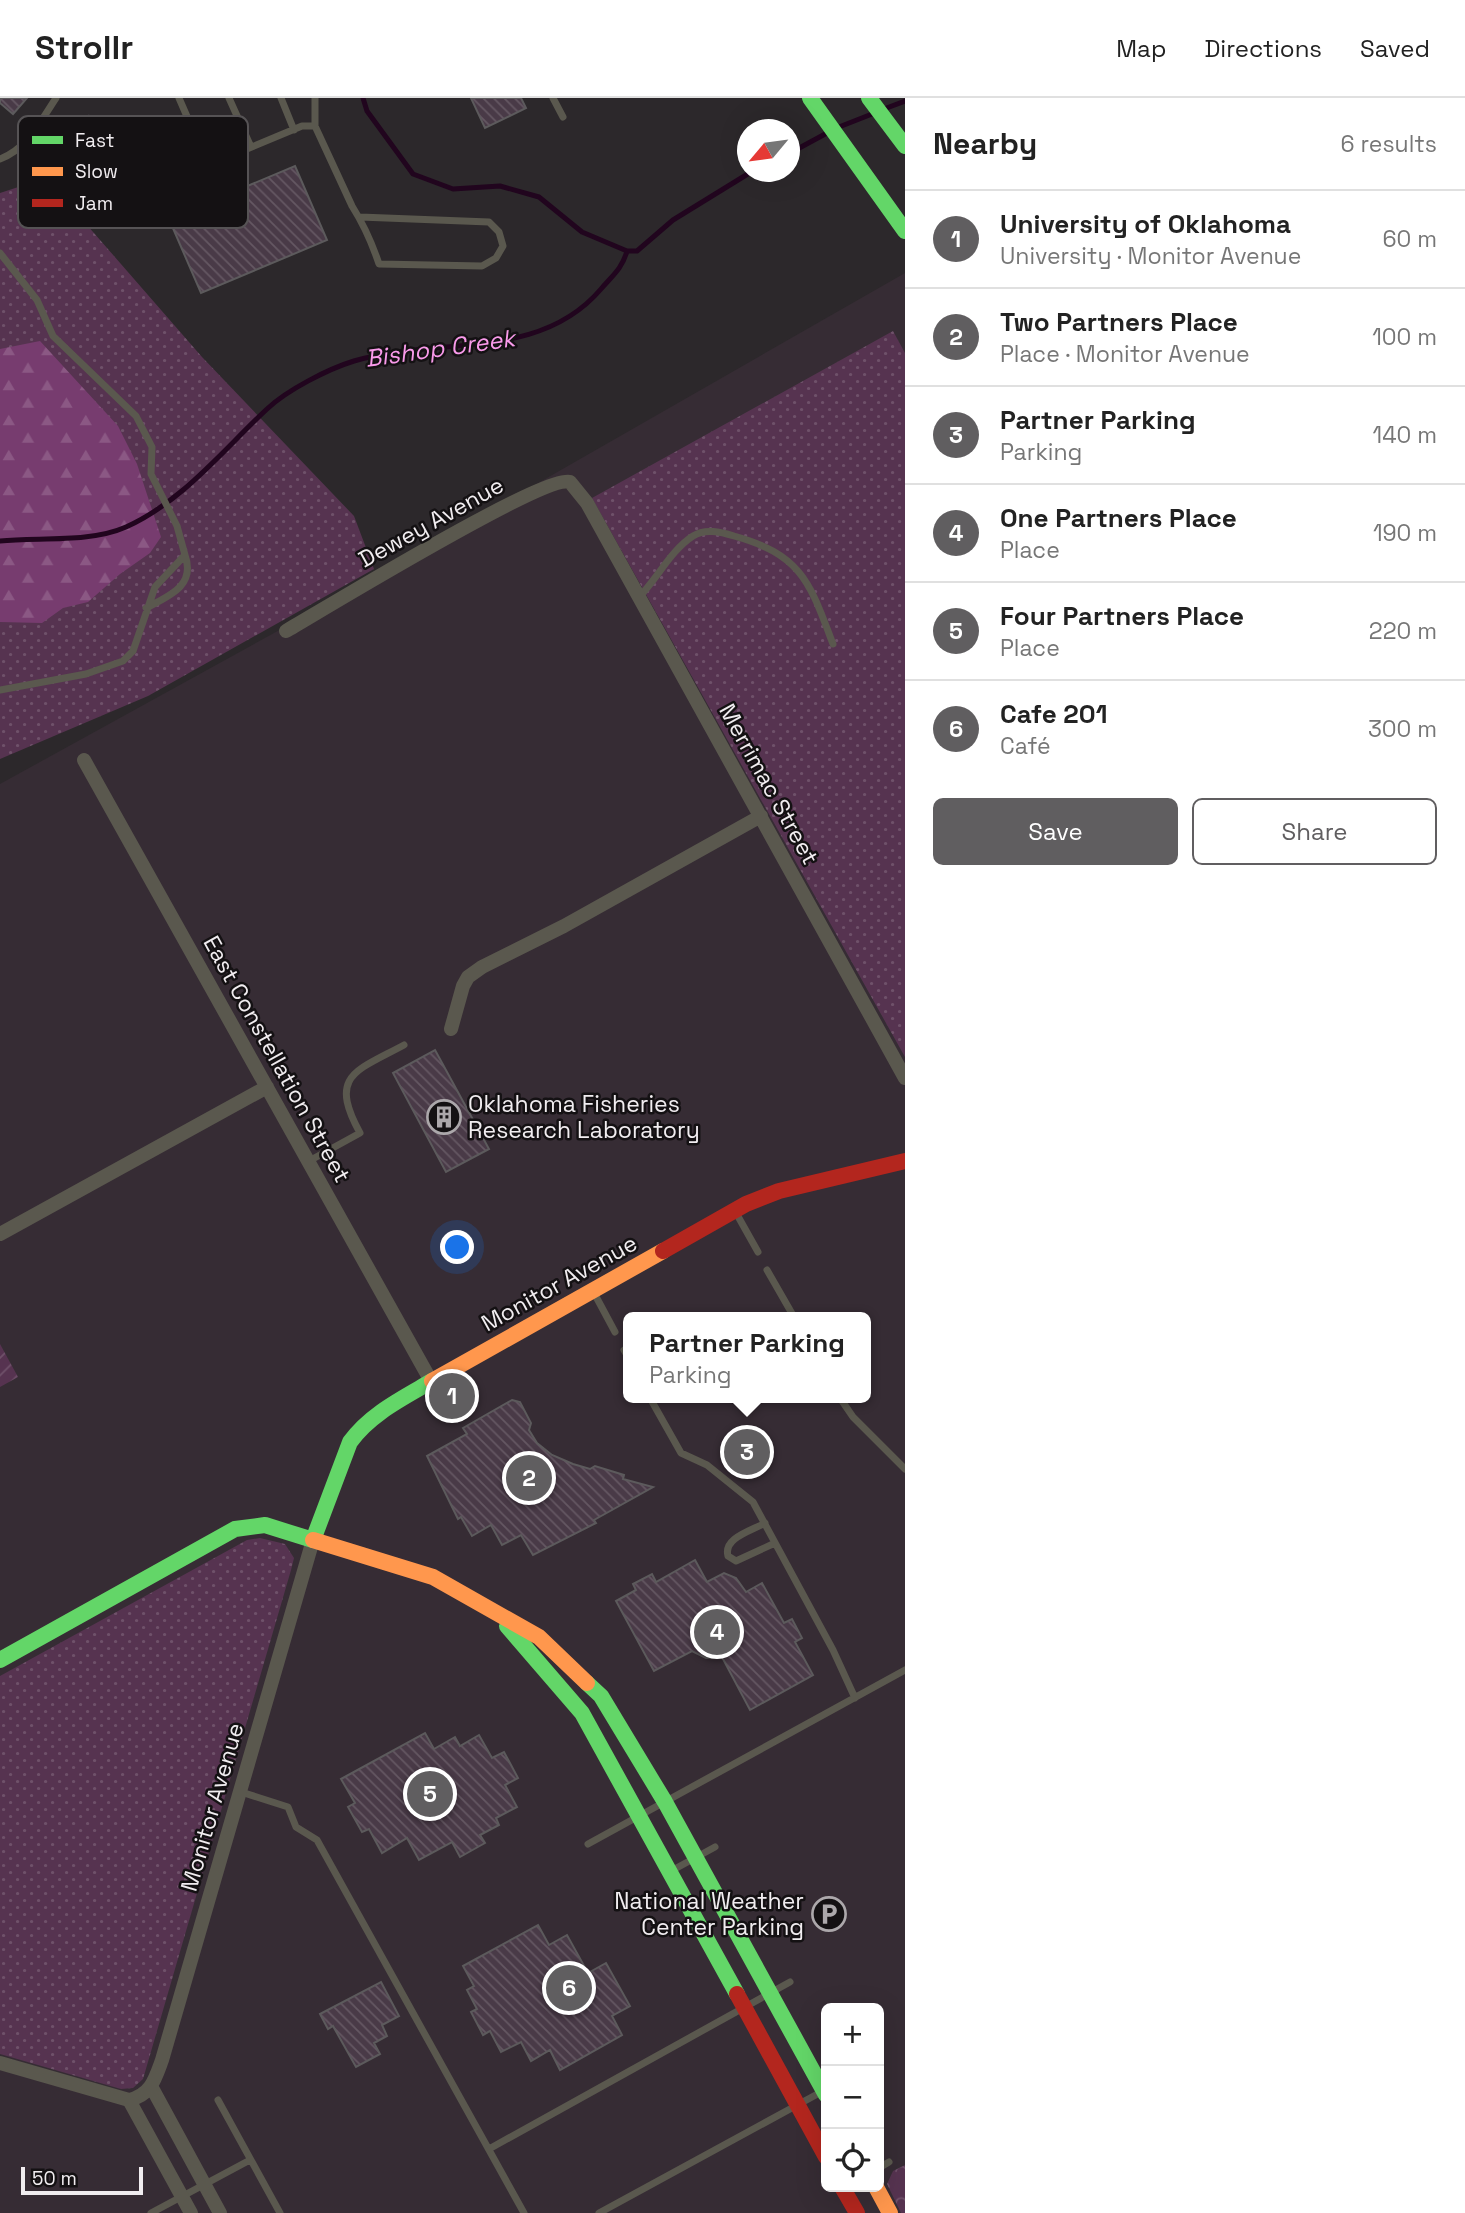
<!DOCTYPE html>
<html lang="en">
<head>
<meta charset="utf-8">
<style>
	body { margin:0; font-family:"Space Grotesk",sans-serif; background:#f6f6f6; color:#222 }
	.controls { position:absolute; right:21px; bottom:21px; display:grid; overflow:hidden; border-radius:10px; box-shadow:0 7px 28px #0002 }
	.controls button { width:63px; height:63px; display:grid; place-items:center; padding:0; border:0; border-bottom:2px solid #e0e0e0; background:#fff; color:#222; font:35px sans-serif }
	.compass { position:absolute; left:737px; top:21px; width:63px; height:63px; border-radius:50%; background:#fff; box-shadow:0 7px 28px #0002; rotate:241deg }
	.scale { position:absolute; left:21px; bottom:18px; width:122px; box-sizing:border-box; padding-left:7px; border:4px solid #f1edf0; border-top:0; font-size:19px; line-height:24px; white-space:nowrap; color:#f1edf0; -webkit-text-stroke:5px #141113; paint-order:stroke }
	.you { position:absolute; left:458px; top:1150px; width:24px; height:24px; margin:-18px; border:5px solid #fff; border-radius:50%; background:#1a73e8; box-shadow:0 0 0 10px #1a73e833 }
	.badge { display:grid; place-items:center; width:46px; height:46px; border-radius:50%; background:#605e60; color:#fff; font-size:23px; font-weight:700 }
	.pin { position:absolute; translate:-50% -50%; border:4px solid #fff; box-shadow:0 2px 7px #0006 }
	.popup { position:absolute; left:623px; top:1214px; width:248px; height:91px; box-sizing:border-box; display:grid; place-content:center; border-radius:10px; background:#fff; filter:drop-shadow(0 2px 5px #0005); font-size:23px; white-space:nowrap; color:#767676 }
	.popup b { font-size:26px; color:#222 }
	.popup::after { content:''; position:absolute; left:50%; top:100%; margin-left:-14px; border:14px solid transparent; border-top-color:#fff }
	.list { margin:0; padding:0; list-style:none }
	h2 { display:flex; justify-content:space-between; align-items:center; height:91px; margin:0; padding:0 28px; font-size:30px }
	h2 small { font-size:23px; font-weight:400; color:#767676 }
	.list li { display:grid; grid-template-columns:46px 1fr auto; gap:21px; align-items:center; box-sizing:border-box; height:98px; padding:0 28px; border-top:2px solid #e0e0e0 }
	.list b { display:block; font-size:26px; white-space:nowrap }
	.list p { margin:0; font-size:23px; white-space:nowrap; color:#767676 }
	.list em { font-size:23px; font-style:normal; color:#767676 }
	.actions { display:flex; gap:14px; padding:21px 28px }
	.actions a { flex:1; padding:16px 0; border:2px solid #605e60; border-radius:10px; text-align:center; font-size:24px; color:#605e60 }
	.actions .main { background:#605e60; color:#fff }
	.icon { flex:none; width:38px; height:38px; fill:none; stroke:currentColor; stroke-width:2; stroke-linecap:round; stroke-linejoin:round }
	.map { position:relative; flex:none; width:905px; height:2115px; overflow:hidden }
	header { display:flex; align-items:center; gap:42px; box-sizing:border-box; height:98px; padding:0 35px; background:#fff; border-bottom:2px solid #e0e0e0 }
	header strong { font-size:33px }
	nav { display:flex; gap:38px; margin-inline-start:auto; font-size:24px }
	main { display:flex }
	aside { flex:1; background:#fff }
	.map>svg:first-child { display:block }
	.built { fill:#362c34; fill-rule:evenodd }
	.grass { fill:url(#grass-dots) }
	.forest { fill:url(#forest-firs) }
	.park { fill:url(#park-crowns) }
	.garden { fill:url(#garden-furrows) }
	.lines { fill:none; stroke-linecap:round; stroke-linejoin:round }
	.stream { stroke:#21051e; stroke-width:5 }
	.building { fill:url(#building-back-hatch); stroke:#5c5a5c; stroke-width:2 }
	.lane { stroke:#5a584e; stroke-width:7 }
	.street { stroke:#5a584e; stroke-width:14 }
	.fast { stroke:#63d668; stroke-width:16 }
	.slow { stroke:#ff974d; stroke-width:16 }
	.jam { stroke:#b3261e; stroke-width:16 }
	.labels { text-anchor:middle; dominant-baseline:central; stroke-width:5; stroke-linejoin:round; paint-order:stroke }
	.street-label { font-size:23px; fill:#f1edf0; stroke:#141113 }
	.poi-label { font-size:23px; fill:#f1edf0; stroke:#141113; text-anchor:start }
	.water-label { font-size:24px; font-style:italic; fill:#f99aea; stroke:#141113 }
	.key { fill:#141113; stroke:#565355; stroke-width:2 }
	.key-label { font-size:19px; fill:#f1edf0 }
</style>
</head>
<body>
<header>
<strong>Strollr</strong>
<nav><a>Map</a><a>Directions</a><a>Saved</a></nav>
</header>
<main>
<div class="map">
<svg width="905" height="2115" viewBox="0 0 905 2115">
	<defs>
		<pattern id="grass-dots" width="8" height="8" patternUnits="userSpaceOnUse" patternTransform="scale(1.75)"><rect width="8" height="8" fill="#563350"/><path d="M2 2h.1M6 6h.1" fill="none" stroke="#6f516a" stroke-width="1.8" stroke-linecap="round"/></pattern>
		<pattern id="forest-firs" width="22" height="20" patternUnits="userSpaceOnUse" patternTransform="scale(1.75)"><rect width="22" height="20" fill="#773c6f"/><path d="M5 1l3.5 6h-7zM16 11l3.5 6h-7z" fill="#8b5884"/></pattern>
		<pattern id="park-crowns" width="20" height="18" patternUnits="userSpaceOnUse" patternTransform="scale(1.75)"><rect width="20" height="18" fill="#563350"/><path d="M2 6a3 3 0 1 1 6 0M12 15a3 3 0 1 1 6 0" fill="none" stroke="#6f516a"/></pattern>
		<pattern id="garden-furrows" width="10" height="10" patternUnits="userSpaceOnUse" patternTransform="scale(1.75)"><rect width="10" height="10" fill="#563350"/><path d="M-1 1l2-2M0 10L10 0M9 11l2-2" fill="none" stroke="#6f516a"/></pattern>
		<pattern id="building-back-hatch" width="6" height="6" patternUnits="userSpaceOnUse" patternTransform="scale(1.75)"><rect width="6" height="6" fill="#493a47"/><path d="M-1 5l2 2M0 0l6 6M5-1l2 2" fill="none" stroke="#645762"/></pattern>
	</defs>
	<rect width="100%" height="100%" fill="#2c282b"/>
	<path class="built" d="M905 175V2115H0V686L325 507ZM628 1219H866V1300H628ZM826 1910H879V2089H826Z"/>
	<path class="grass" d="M46 80 202 259 354 418 374 471 148 598 0 661V95Z
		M893 233 905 255V959L592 400Z
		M260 1440 285 1446 294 1460 291 1472 143 1981 133 1990 121 1991 0 1956V1578L247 1442Z"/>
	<path class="forest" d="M40 243 118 328 137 366 161 439 150 455 120 476 88 504 63 510 42 525 0 524V251Z"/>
	<path class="park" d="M905 2067V2115H901L887 2086 893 2073Z"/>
	<path class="garden" d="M0 1246 18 1279 0 1289Z"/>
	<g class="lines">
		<path class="stream" d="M363 0 367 13 413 76 453 91 500 88 539 99 582 134 627 153H637L673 122 751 74
			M884 11 905 3
			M839 29 872 16
			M790 55 827 35
			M0 443C38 439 90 445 126 429 182 404 223 352 267 311 287 292 328 271 354 263 438 238 539 264 601 191 612 178 622 171 627 153"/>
	</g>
	<path class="building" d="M0 0H27L13 16 0 5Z
		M471 0H521L526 10 485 30Z
		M89 18 117 43 83 83 56 59Z
		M295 68 327 142 201 195 169 121Z
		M435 952 489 1051 446 1074 393 975Z
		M512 1302 520 1304 531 1325 529 1332 537 1345 552 1357 573 1366 590 1371 595 1368 624 1377 623 1381 653 1389 594 1422 596 1425 533 1457 521 1437 502 1447 491 1427 472 1438 461 1419 458 1421 427 1358 467 1336 463 1330Z
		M695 1462 707 1484 724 1475 736 1480 746 1494 762 1485 784 1525 792 1521 802 1540 795 1544 813 1577 750 1612 722 1559 706 1560 692 1553 654 1573 616 1503 636 1492 633 1486 652 1476 656 1484Z
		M425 1635 434 1651 455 1639 460 1648 479 1637 492 1660 504 1654 518 1680 505 1687 517 1709 496 1720 499 1727 480 1737 485 1745 460 1759 452 1744 419 1762 407 1740 382 1755 369 1731 362 1734 348 1709 355 1705 341 1681Z
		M538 1827 549 1847 567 1837 588 1875 606 1865 630 1908 612 1918 622 1937 560 1972 550 1952 531 1963 521 1944 501 1954 490 1933 483 1937 471 1914 477 1911 467 1892 474 1888 463 1868Z
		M381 1884 399 1918 382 1927 387 1938 374 1945 380 1956 356 1969 333 1928 328 1931 320 1916Z"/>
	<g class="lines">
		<path class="lane" d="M179 0 205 60 218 63 302 28H315
			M229 0 251 49
			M281 0 294 32
			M315 0V28L352 108C364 127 372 145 379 166L482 168 496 160 503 148 499 134 489 124 360 119
			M553 0 563 19
			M0 61C28 50 40 24 56 0
			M0 155 37 202 53 238 136 318 152 349 151 376 177 428 185 457 155 489 133 553 123 563 86 576 0 592
			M639 499C657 481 671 452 693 438 705 430 721 434 734 438 803 457 810 486 833 546
			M146 510C169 498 196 488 185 457
			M309 1063 360 1035C328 977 356 973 404 947
			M735 1113 758 1154
			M767 1172 794 1219
			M593 1193 615 1234
			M624 1252 628 1259
			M650 1300 681 1355 707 1367 753 1404 833 1552 855 1600
			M840 1300 853 1319 905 1371
			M765 1425C751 1433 723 1440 728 1458L736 1463 775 1445
			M241 1694 288 1709 296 1729 317 1742 524 2115
			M588 1746 905 1572
			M671 1773 715 1749
			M218 2002 280 2115
			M489 2051 790 1884
			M879 2070 889 2064
			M151 2115 250 2062
			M599 2115 823 1993"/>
		<path class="street" d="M286 533C324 511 545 376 570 384L587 405 905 980
			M84 662 431 1283
			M451 931 463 888 468 879 482 869 564 828 761 718
			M0 1136 267 989
			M0 1965 129 2002C151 1997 155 1981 162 1962L313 1442
			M151 1988 220 2115
			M129 2002 191 2115"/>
		<path class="fast" d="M810 0 905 133
			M869 0 905 48
			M507 1528 582 1615 737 1896
			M0 1562 235 1431 265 1427 313 1442 350 1344C370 1316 403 1300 432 1283
			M587 1585 601 1598 665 1704 826 1997"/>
		<path class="slow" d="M432 1283 663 1153
			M313 1442 433 1479 539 1539 587 1585
			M876 2089 890 2115"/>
		<path class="jam" d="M663 1153 746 1106 779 1093 905 1063
			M737 1896 826 2059
			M842 2089 857 2115"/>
	</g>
	<defs>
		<g id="building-ring" transform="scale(1.75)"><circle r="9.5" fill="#141113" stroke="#aca8ab" stroke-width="1.5"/><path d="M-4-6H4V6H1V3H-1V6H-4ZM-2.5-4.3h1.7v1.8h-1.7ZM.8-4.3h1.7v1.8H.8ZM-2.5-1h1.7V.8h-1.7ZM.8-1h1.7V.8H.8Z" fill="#aca8ab"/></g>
		<g id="parking-ring" transform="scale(1.75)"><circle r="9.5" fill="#141113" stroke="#aca8ab" stroke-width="1.5"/><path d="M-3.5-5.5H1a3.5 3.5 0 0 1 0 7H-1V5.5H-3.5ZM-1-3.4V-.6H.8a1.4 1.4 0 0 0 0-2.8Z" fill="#aca8ab"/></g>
	</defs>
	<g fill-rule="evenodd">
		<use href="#building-ring" x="444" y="1019"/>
		<use href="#parking-ring" x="829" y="1816"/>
	</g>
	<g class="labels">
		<g class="street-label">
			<text transform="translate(431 424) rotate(-29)">Dewey Avenue</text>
			<text transform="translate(769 686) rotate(61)">Merrimac Street</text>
			<text transform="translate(277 961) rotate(61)">East Constellation Street</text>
			<text transform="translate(559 1185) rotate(-29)">Monitor Avenue</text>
			<text transform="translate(212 1709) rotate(-74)">Monitor Avenue</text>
		</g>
		<g class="poi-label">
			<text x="468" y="1006">Oklahoma Fisheries<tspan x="468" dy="26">Research Laboratory</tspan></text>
			<text x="804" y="1803" text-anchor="end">National Weather<tspan x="804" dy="26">Center Parking</tspan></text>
		</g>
		<g class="water-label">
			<text transform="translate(440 250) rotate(-8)">Bishop Creek</text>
		</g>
	</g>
	<rect x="18" y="18" width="230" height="112" rx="10" class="key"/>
	<rect x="32" y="38" width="31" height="8" fill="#63d668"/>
	<rect x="32" y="69" width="31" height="9" fill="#ff974d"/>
	<rect x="32" y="101" width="31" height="8" fill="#b3261e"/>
	<g class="key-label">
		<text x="75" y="49">Fast</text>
		<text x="75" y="80">Slow</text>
		<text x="75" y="112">Jam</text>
	</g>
</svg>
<div class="controls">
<button>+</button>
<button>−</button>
<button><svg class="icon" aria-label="locate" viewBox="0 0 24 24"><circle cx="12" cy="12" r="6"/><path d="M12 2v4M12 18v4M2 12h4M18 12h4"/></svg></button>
</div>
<svg class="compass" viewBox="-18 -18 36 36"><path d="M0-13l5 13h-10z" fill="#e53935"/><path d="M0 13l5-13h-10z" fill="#767676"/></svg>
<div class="scale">50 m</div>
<div class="you"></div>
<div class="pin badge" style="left:452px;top:1298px">1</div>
<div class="pin badge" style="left:529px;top:1380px">2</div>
<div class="pin badge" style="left:747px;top:1354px">3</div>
<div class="popup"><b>Partner Parking</b>Parking</div>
<div class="pin badge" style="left:717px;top:1534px">4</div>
<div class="pin badge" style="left:430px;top:1696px">5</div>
<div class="pin badge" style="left:569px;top:1890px">6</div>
</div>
<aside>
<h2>Nearby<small>6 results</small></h2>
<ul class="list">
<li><span class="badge">1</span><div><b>University of Oklahoma</b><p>University · Monitor Avenue</p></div><em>60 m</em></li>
<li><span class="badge">2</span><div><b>Two Partners Place</b><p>Place · Monitor Avenue</p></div><em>100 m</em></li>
<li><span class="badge">3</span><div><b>Partner Parking</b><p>Parking</p></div><em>140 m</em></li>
<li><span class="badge">4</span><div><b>One Partners Place</b><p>Place</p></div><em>190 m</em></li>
<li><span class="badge">5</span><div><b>Four Partners Place</b><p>Place</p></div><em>220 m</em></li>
<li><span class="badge">6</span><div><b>Cafe 201</b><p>Café</p></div><em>300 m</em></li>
</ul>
<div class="actions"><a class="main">Save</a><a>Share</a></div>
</aside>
</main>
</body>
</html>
